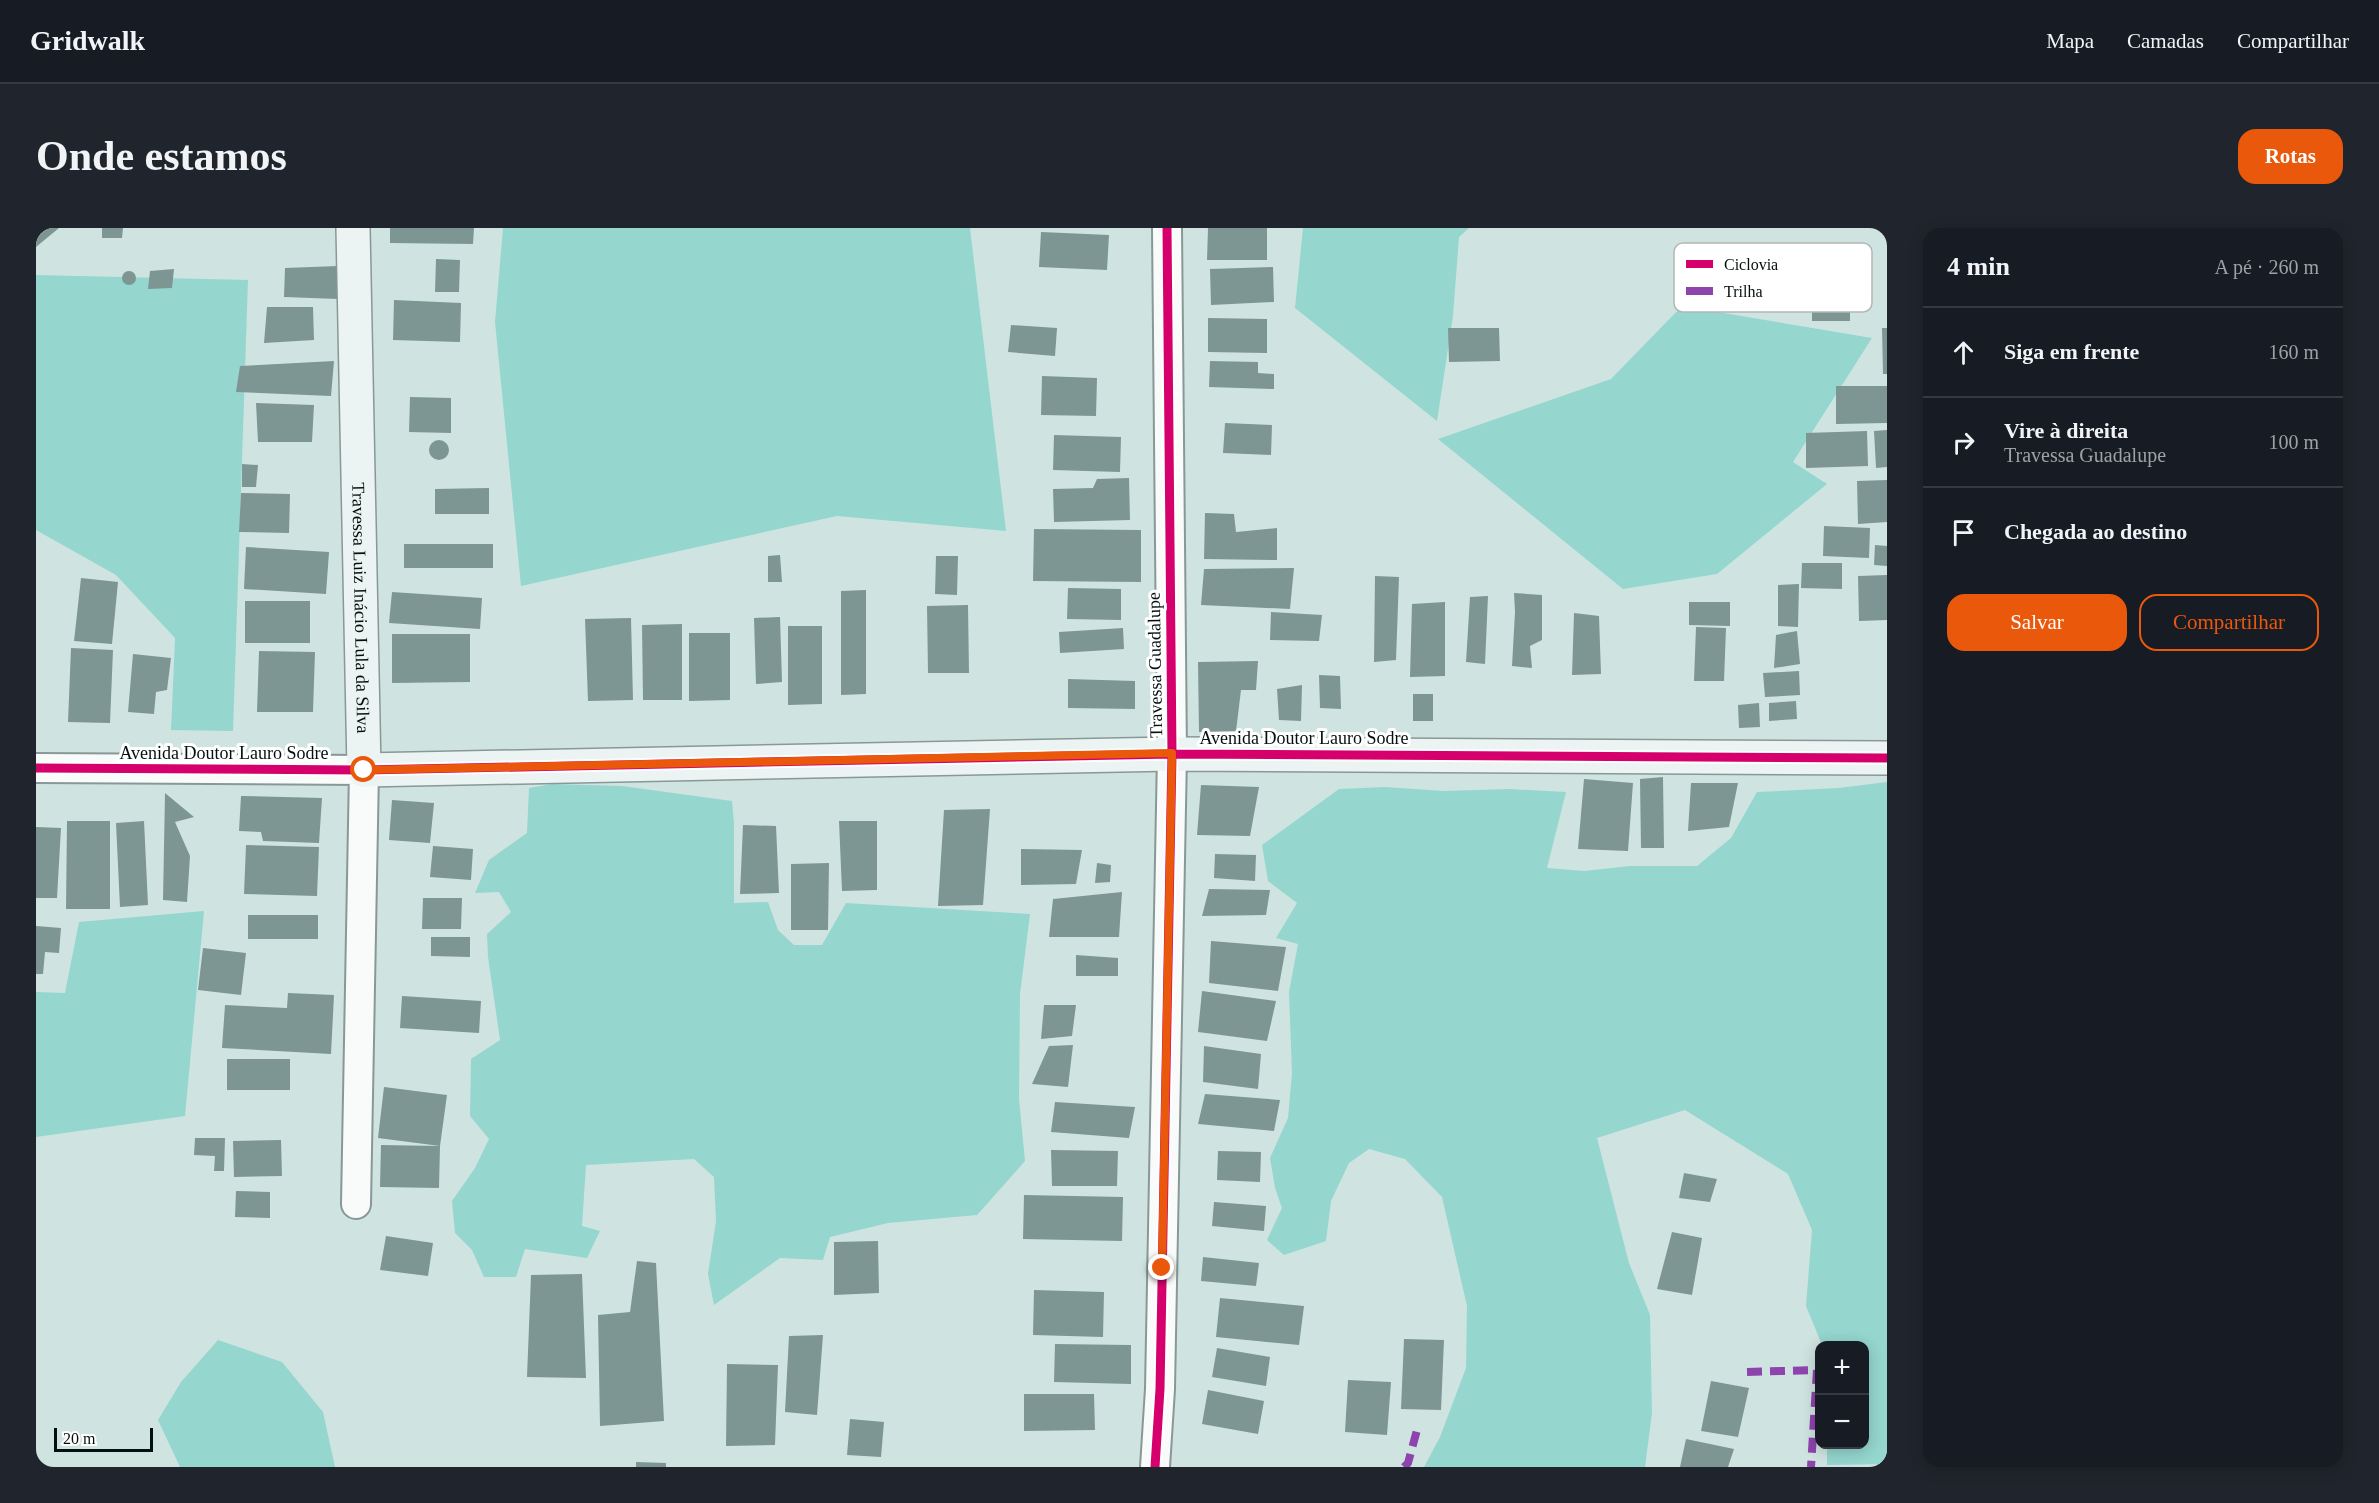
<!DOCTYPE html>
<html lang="pt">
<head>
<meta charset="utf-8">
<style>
	body { margin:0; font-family:Georgia,serif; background:#20242c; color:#f1f3f6 }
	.controls { position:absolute; right:18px; bottom:18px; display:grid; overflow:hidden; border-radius:12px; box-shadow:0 3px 15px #0003 }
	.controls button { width:54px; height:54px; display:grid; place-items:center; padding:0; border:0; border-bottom:2px solid #363941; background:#171b24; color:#f1f3f6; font:30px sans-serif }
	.scale { position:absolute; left:18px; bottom:15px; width:99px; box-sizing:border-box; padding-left:6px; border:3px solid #04100e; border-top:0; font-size:16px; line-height:21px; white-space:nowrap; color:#04100e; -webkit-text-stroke:4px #fff; paint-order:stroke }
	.stop { position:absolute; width:18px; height:18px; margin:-14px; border:4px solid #ea580c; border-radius:50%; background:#fff }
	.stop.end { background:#ea580c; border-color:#fff; box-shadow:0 2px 6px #0008 }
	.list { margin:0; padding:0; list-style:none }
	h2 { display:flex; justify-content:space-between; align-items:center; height:78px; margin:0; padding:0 24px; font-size:26px }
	h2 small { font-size:20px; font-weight:400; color:#9ea1a6 }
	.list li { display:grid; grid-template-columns:39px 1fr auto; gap:18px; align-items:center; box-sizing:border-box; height:90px; padding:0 24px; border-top:2px solid #363941 }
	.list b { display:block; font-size:22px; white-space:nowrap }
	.list p { margin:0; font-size:20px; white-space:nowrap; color:#9ea1a6 }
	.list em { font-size:20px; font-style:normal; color:#9ea1a6 }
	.actions { display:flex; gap:12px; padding:18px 24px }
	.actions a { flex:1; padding:14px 0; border:2px solid #ea580c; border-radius:18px; text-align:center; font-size:21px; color:#ea580c }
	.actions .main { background:#ea580c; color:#fff }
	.icon { flex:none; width:33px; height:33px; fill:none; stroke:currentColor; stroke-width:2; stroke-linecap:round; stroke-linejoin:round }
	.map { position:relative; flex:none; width:1851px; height:1239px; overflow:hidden; border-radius:18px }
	header { display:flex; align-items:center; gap:36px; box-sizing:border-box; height:84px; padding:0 30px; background:#171b24; border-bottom:2px solid #363941 }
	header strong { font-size:28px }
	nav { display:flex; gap:33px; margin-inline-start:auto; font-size:21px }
	.intro { display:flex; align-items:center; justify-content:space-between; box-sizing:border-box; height:144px; padding:0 36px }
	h1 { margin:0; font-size:42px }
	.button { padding:15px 27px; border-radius:18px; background:#ea580c; color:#fff; font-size:21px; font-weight:700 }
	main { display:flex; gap:36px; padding:0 36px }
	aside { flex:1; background:#171b24; border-radius:18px; box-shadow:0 3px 15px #0003 }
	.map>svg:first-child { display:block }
	.forest { fill:#95d6cf }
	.building { fill:#7d9693 }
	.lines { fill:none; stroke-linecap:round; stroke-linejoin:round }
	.street-casing { stroke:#889896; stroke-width:32 }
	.secondary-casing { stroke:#889896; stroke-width:36 }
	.street { stroke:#f8fbfa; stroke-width:28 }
	.secondary { stroke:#ebf3f3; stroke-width:33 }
	.quiet { stroke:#8e44ad; stroke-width:8; stroke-dasharray:15 8; stroke-linecap:butt }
	.cycleway-casing { stroke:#fff; stroke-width:13 }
	.cycleway { stroke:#d6006c; stroke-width:9 }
	.route { stroke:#ea580c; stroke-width:8 }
	.labels { text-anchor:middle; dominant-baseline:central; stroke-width:6; stroke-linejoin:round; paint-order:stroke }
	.street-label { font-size:18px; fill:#04100e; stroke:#fff }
	.key { fill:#fff; stroke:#b4b7b7; stroke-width:1.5 }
	.key-label { font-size:16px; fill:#04100e }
</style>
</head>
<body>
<header>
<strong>Gridwalk</strong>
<nav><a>Mapa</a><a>Camadas</a><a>Compartilhar</a></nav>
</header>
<div class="intro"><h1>Onde estamos</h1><a class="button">Rotas</a></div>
<main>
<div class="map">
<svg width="1851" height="1239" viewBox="0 0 1851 1239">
	<rect width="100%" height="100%" fill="#cfe4e1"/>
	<path class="forest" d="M467 0H934L970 303 801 288 485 358 459 94Z
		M1267 0H1433L1423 9 1417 88 1401 193 1259 80Z
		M0 47 212 52 197 503 135 502 139 410 80 347 0 302Z
		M1646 78 1836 110 1757 234 1791 256 1681 346 1587 361 1402 211 1575 151Z
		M1851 554V1236L1791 1237V1217L1828 1216V1118L1786 1117 1770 1078 1776 1002 1752 946 1649 882 1561 910 1593 1035 1614 1087 1616 1185 1609 1239H1388L1404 1209 1430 1140 1431 1078 1406 969 1369 931 1333 921 1313 935 1295 973 1290 1013 1248 1027 1231 1012 1246 980 1239 960 1234 930 1252 890 1256 845 1253 764 1262 716 1240 710 1261 675 1232 653 1226 617 1303 561 1349 559 1408 563 1473 561 1530 564 1511 640 1548 643 1594 638H1661L1695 610 1721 564 1803 560Z
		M517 556 586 558 696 573 698 596V675L732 674 742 702 758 717H786L810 675 994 686 984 766 983 871 989 933 941 987 852 995 794 1009 787 1032 744 1030 678 1077 672 1046 680 993 678 949 658 931 550 937 546 998 564 1003 551 1030 489 1021 480 1049H448L436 1022 419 1005 416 973 439 940 453 911 434 888 435 831 464 812 452 729 451 706 475 684 463 664 439 665 453 632 491 605 493 560Z
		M168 683 149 888 0 909V764L29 765 43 694Z
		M182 1112 246 1134 287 1184 299 1239H144L122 1192 145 1154Z"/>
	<path class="building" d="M0 0H23L0 19Z
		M66 0H87L86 10H66Z
		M354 0H438L437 16 354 15Z
		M1172 0H1231V32H1171Z
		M1005 4 1073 7 1071 42 1003 39Z
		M400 31 424 32 423 64H399Z
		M302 38V71L248 69 249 40Z
		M1237 39 1238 74 1175 77 1174 41Z
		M138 41 136 60 112 61 114 43Z
		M86 50a7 7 0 1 1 14 0a7 7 0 1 1-14 0Z
		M358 72 425 75 424 114 357 112Z
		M1776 75H1814V93H1776Z
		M231 79H277L278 112 228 115Z
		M1172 90 1231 91V125L1172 124Z
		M975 97 1021 100 1019 128 972 124Z
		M1412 100H1463L1464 133 1413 134Z
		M1846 100H1851V146H1847Z
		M298 133 295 168 200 164 204 138Z
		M1174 133 1222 134V145L1238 146V161L1173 159Z
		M1006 148 1061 150 1060 188 1005 187Z
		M1800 158H1851V195L1800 196Z
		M374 169 415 170V205L373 204Z
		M220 175 278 177 276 214H222Z
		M1189 195 1236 197 1235 227 1187 225Z
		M1851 202V239L1840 240 1838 203Z
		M1831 203 1832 238 1770 240V205Z
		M1018 207 1085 209 1084 244 1017 242Z
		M393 222a10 10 0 1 1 20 0a10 10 0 1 1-20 0Z
		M206 236 222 237 220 259H206Z
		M1093 250 1094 292 1018 294 1017 261 1057 260 1061 251Z
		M1851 252V294L1822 296 1821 253Z
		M453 260V286H399V261Z
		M205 265 254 266 253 305 203 304Z
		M1169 285 1198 286 1200 304 1241 300V332L1168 331Z
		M1788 298 1834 300 1833 330 1787 328Z
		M998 301 1105 302V354L997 353Z
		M368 316H457V340H368Z
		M1839 317 1851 318V338L1838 337Z
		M210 319 293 324 290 366 208 361Z
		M744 327 746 354H732V328Z
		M900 328H922L921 367 899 366Z
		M1766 335H1806V361L1765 360Z
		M1258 340 1254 381 1165 377 1168 341Z
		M1851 347V392L1823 393 1822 348Z
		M1339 348 1363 349 1360 432 1338 434Z
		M45 350 82 354 76 416 38 413Z
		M1763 356 1762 399 1742 398V357Z
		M1032 360 1085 361V392L1031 391Z
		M830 362V466L805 467V363Z
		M356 364 446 370 444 401 353 395Z
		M1478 365 1506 367V412L1494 418 1496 440 1476 438 1479 384Z
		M1452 368 1449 436 1430 434 1434 369Z
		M209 373H274V415H209Z
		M1409 374V448L1374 449 1376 376Z
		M1653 374H1694V398L1653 397Z
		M932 377 933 445H892L891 378Z
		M1235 384 1286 387 1283 413 1234 412Z
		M1538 385 1563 388 1565 446 1536 447Z
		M744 389 746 454 720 456 718 390Z
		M595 390 597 472 552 473 549 391Z
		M646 396V472H607L606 397Z
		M752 398H786V476L752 477Z
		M1660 399 1690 400 1688 453H1658Z
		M1087 400 1088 421 1024 425 1023 404Z
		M1761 403 1764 436 1738 440 1740 407Z
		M653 405H694V472L653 473Z
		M356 406H434V454L356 455Z
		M35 420 77 422 74 495 32 494Z
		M223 423 279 424 277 484H221Z
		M97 426 135 430 131 462 120 464 118 486 92 484Z
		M1222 433 1220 462H1205L1200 503 1163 504 1162 434Z
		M1763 443 1764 467 1729 469 1727 445Z
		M1283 447 1304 448 1305 481 1284 480Z
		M1032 451 1099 453V481L1032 480Z
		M1266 457 1265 493 1243 492 1241 461Z
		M1377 466H1397V493H1377Z
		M1760 473 1761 491 1733 493V475Z
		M1723 475 1724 499 1703 500 1702 477Z
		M1627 549 1628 620H1605L1604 551Z
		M1548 551 1597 555 1592 623 1542 621Z
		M1655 555H1702L1693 599 1652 603Z
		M1165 557 1223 559 1214 608 1161 607Z
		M129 565 158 589 139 594 154 628 151 674 127 672Z
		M205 568 286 570 283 615 227 613 225 604 203 603Z
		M356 572 398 575 394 615 353 612Z
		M954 581 947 677 902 678 908 582Z
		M31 593H74V681H30Z
		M108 593 112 677 84 679 80 595Z
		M803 593H841V662L806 663Z
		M707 597 740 598 743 665 704 666Z
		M0 599 25 600 21 670H0Z
		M210 617 283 619 281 668 208 666Z
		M397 618 437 621 435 652 394 649Z
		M985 621 1046 622 1040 656 985 657Z
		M1179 626 1220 627 1219 653 1178 650Z
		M793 635 792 702H755V636Z
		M1061 635 1075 637 1074 654 1059 655Z
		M1173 661 1234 662 1230 687 1166 688Z
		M1086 664 1083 709H1013L1017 671Z
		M387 670H426L425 701H386Z
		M212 687H282V711H212Z
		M0 698 25 700 23 725 9 724 7 746H0Z
		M395 709H434V729L395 728Z
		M1175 713 1250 719 1242 763 1173 755Z
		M167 720 210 725 205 767 162 762Z
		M1040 727 1082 730V748H1040Z
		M1166 763 1240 773 1231 813 1162 804Z
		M252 765 298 767 295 826 186 820 189 777 251 780Z
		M366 768 445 773 443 805 364 800Z
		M1008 777H1040L1036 808 1005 811Z
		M1037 817 1032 859 996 856 1013 818Z
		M1168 818 1225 826 1222 861 1167 854Z
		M191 831H254V862H191Z
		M348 859 411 867 404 918 403 960 344 959 345 917 404 918 342 910Z
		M1169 866 1244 872 1238 903 1162 896Z
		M1019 874 1099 879 1093 910 1015 904Z
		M159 910H189L188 943H178L179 928 158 927Z
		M245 912 246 948 198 949 197 913Z
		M1015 922 1082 923 1081 958H1016Z
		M1182 923 1225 924 1224 954 1181 952Z
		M1648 945 1681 951 1674 974 1643 970Z
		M200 963 234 964V990L199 989Z
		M988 967 1087 969 1086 1013 987 1011Z
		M1178 974 1230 978 1228 1003 1176 998Z
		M1636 1004 1666 1010 1656 1067 1621 1061Z
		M350 1008 397 1015 392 1048 344 1042Z
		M842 1013 843 1065 798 1067V1014Z
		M1167 1029 1223 1035 1220 1058 1165 1053Z
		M601 1033 620 1035 628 1193 564 1198 562 1087 594 1084Z
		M546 1046 550 1150 491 1149 495 1047Z
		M998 1062 1068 1064 1067 1109 997 1107Z
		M1184 1070 1268 1078 1263 1117 1180 1109Z
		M787 1107 781 1187 749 1184 753 1108Z
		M1368 1111 1408 1112 1405 1182 1365 1181Z
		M1019 1116 1095 1117V1156L1018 1154Z
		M1181 1120 1234 1129 1230 1158 1176 1149Z
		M691 1136 742 1137 739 1217 690 1218Z
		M1312 1152 1355 1154 1351 1207 1309 1204Z
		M1675 1153 1713 1160 1702 1209 1665 1203Z
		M1172 1162 1228 1173 1222 1206 1166 1196Z
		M988 1166H1058L1059 1202 988 1203Z
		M814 1191 848 1194 845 1229 811 1227Z
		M1650 1211 1698 1221 1692 1239H1644Z
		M600 1234 630 1235V1239H600Z"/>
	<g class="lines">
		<g class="street-casing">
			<path id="street" d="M0 540 328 542 320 976
				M1119 1239 1124 1161 1136 526 1131 0"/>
		</g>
		<g class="secondary-casing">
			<g id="secondary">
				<path id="s1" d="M317 0 328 542 1136 526 1851 530"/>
			</g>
		</g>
		<use href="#street" class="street"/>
		<use href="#secondary" class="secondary"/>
		<path class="quiet" d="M1711 1144 1781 1142 1775 1239
			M1368 1239 1372 1235 1381 1202"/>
		<g class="cycleway-casing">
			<path id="cycleway" d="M0 540 328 542 1136 526 1851 530
				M1119 1239 1124 1161 1136 526 1131 0"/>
		</g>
		<use href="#cycleway" class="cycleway"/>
	</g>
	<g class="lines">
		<path class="route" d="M328 542 1136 525 1126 1040"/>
	</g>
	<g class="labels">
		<g class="street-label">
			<text stroke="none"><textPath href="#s1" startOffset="380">Travessa Luiz Inácio Lula da Silva</textPath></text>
			<text transform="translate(1119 437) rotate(-91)">Travessa Guadalupe</text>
			<text x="1268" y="510">Avenida Doutor Lauro Sodre</text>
			<text x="188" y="525">Avenida Doutor Lauro Sodre</text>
		</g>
	</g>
	<rect x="1638" y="15" width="198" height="69" rx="9" class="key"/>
	<rect x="1650" y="32" width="27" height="8" fill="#d6006c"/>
	<rect x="1650" y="59" width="27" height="8" fill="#8e44ad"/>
	<g class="key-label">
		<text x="1688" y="42">Ciclovia</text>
		<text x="1688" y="69">Trilha</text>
	</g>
</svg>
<div class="controls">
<button>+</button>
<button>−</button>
</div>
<div class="scale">20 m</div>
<div class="stop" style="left:328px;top:542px"></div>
<div class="stop end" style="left:1126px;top:1040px"></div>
</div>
<aside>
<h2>4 min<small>A pé · 260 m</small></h2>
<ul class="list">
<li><svg class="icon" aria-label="ahead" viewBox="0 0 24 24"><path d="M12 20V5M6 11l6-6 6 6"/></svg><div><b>Siga em frente</b></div><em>160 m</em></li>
<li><svg class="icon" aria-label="right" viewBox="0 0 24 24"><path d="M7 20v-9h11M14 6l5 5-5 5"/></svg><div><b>Vire à direita</b><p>Travessa Guadalupe</p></div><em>100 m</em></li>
<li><svg class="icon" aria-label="arrive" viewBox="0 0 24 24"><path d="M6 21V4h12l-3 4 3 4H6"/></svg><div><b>Chegada ao destino</b></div></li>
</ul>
<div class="actions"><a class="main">Salvar</a><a>Compartilhar</a></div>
</aside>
</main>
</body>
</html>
